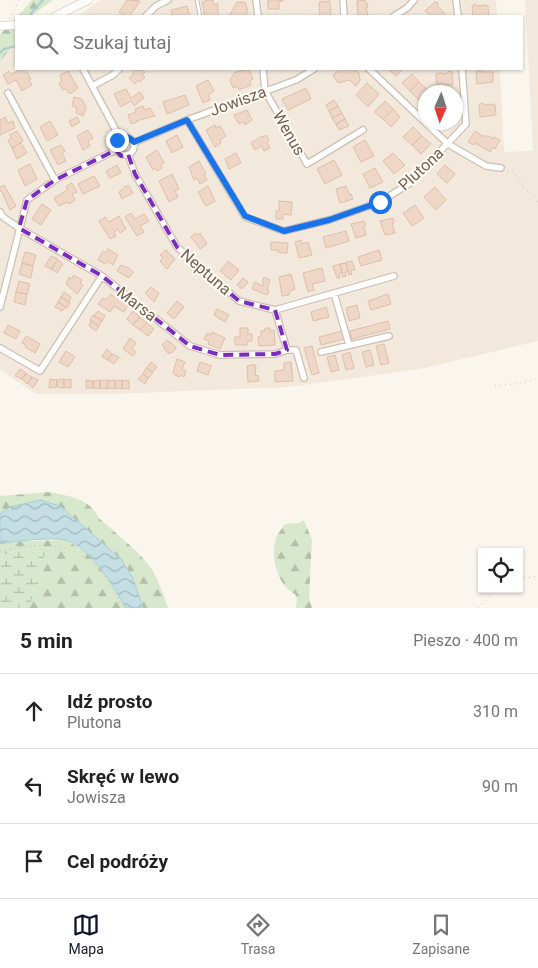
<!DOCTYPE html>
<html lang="pl">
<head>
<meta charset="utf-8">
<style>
	body { margin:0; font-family:Roboto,sans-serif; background:#f2f2f2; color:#222 }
	.controls { position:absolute; right:15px; bottom:15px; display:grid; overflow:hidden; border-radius:0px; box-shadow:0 1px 4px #0004 }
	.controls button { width:45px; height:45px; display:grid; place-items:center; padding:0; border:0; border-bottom:1px solid #e0e0e0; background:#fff; color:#222; font:25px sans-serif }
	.compass { position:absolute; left:418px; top:85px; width:45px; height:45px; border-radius:50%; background:#fff; box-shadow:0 1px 4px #0004; rotate:183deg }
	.stop { position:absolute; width:15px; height:15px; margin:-11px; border:4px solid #1a73e8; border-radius:50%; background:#fff }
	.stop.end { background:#1a73e8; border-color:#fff; box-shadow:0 1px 5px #0008 }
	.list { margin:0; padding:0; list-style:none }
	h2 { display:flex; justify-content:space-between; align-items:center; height:65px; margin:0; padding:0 20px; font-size:21px }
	h2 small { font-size:16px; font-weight:400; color:#767676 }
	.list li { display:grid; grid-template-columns:32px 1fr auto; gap:15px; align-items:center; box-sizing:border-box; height:75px; padding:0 20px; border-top:1px solid #e0e0e0 }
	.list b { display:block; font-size:19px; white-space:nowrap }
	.list p { margin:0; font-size:16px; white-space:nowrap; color:#767676 }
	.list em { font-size:16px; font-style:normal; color:#767676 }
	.icon { flex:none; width:28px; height:28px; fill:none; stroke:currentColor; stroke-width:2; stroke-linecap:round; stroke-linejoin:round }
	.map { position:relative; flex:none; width:538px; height:608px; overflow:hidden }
	.search { position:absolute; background:#fff; box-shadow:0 1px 4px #0004; left:15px; right:15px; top:15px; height:55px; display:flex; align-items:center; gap:12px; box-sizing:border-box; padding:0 18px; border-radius:0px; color:#767676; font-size:19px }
	.sheet { height:290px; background:#fff }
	nav { display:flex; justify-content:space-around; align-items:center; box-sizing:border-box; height:70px; border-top:1px solid #e0e0e0; background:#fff; font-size:14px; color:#767676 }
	nav a { display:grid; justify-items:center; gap:2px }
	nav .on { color:#111827 }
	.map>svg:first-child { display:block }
	.residential { fill:#f2e8dc; fill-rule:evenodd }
	.forest { fill:url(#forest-firs) }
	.wetland { fill:url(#wetland-marsh) }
	.water { fill:url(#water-waves); stroke:#aacdd5 }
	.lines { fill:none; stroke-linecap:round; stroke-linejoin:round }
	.stream { stroke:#aacdd5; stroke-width:2 }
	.building { fill:#eed7c7; stroke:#dfbfa9 }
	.lane-casing { stroke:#cdbfb3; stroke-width:4.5 }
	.street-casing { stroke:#cdbfb3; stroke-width:8 }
	.secondary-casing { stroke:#cfbfb1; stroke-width:9 }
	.path { stroke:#d4bbaa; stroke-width:1; stroke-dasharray:1 4; stroke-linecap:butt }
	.lane { stroke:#fff; stroke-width:2.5 }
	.street { stroke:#fff; stroke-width:5.5 }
	.secondary { stroke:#fff; stroke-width:8 }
	.route { stroke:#1a73e8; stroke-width:6 }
	.marked { fill:none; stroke:#7b2cbf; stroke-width:4; stroke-dasharray:10 6; stroke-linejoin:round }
	.labels { text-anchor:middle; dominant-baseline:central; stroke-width:4; stroke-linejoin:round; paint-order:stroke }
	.street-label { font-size:16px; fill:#755f51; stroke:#fefaf4 }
</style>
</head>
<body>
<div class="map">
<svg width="538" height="608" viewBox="0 0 538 608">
	<defs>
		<pattern id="forest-firs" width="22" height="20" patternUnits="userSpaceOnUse" patternTransform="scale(1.25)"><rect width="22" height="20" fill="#d7e8cc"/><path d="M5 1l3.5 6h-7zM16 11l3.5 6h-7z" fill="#b3bfa8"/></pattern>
		<pattern id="wetland-marsh" width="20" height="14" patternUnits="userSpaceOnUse" patternTransform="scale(1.25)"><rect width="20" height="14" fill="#d7e8cc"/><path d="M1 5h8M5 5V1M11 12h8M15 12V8" fill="none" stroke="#b3bfa8"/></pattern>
		<pattern id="water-waves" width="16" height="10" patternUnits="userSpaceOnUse" patternTransform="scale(1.25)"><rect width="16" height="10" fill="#c3dfe4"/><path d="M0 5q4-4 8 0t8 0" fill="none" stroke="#a3b8bb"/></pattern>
	</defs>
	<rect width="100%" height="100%" fill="#fbf6ed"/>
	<path class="residential" d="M100 0H496L497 16H78Z
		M525 0H538V341L420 369 289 387 114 394H36L0 370V52L16 37V69H500L504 152 533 151ZM426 92H456V122H426Z"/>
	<path class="forest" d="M32 0H53L31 16H18Z
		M16 18V40L0 62V34Z
		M50 492C70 497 88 497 99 518 116 534 141 552 153 571 159 583 164 595 168 608H143L133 578 121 559 60 506 10 507 0 514V496Z
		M304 520 312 540 309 597 312 608H296L297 599 295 594C277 585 270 557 276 538 278 533 282 528 285 524L298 523Z
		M66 540C73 544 80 548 86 553 103 567 116 588 125 608H29L44 552 18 550 0 556V544L24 541Z"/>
	<path class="wetland" d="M18 550 45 552 29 608H0V556Z"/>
	<path class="water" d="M41 500 60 506 121 559 133 578 143 608H125C117 589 87 544 65 540 51 537 14 541 0 544V514L10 507Z"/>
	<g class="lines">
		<path class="stream" d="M31 16 32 12 43 0
			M0 53 4 49 16 46"/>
	</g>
	<path class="building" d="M127 0 140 1 130 16H125L119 12Z
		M209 0H213V4H218V16H205L202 2Z
		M268 0H283V1L279 2V9H268Z
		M365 0 366 3H367L368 7H366L368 16H358L357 1Z
		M330 1 331 16H320L319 2Z
		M237 2H245L248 12 245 16H229Z
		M435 2 438 3V7L443 11 445 15 443 16H432L425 11Z
		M475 4 478 6 484 5 488 6 489 16H473L472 6Z
		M187 6 190 16H173L171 10Z
		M23 69H25L31 79 29 80 32 85 22 91 16 80 8 84 3 75 9 71 11 74Z
		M134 69H141L145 72 142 75 145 77 140 82 138 80 135 84 129 78 133 74Z
		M245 69H249L253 79 250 81 251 85 239 90 238 86 233 88 230 80 234 73Z
		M341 69H353L359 73 360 80 356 86 349 80 338 83 333 75Z
		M388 69H403L396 76Z
		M480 70 483 72H493V82L477 84 476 72Z
		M68 71 78 88 70 94 66 89 63 90 59 83 62 81 60 75Z
		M449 71 452 72 453 85H437L436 74 440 73 446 74Z
		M412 74 419 82 410 91 402 83Z
		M208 80 214 91 208 95 210 100 203 103 196 86Z
		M419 82 429 91 426 92V95L420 101 410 91Z
		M367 83 379 94 368 107 356 95Z
		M306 88 311 99 288 110 282 99Z
		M126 89 131 98 140 92 144 98 134 106 131 101 121 107 114 94Z
		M185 95 189 105 167 114 163 102Z
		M74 97 82 99 86 107 83 116 76 113 77 108 72 106Z
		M334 100 338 106 329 111 326 105Z
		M385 101 393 109 383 119 374 112Z
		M482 103 485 105 491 104 495 105 496 115 480 117 479 105Z
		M143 106 144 110 150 108 155 116 136 121 137 122 131 124 128 115 136 112 135 109Z
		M338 106 342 113 332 118 329 111Z
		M393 109 400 117 391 127 383 119Z
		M247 110 252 120 245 125 244 122 239 124 234 115Z
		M342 113 345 119 336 124 332 118Z
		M5 117 8 123 13 121 15 128 0 135V120Z
		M77 117 80 122 72 127 69 121Z
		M345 119 349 126 339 130 336 124Z
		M50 121 58 135 47 141 40 127Z
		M215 125 216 128 220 126 226 136 220 140 221 143 215 147 206 130Z
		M413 127 422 136 412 145 403 137Z
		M88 130 93 138 88 141 90 146 83 150 77 136Z
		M17 131 23 141 12 148 8 140 12 138 9 135Z
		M475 131 483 136H489L493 139 494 137 500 140 495 149 493 147 490 152 475 143 474 145 468 142Z
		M177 135 183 147 172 153 166 141Z
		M266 135 269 140 267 142 270 148 264 151 262 146 255 150 251 143 262 136 263 137Z
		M422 136 431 144 421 154 412 145Z
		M365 140 374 156 361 162 353 147Z
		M21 143 27 153 17 159 12 148Z
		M61 145 65 151 62 153 66 161 58 165 50 150Z
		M157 150 164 163 161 165 162 168 157 171 155 168 153 170 146 157Z
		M236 153 241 163 229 169 225 159Z
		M393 153 405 165 394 174 383 161Z
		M334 160 342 175 325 184 317 169Z
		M199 161 206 174 204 175 207 180 200 184 197 178 194 180 189 167Z
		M30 164 37 179 25 186 18 170Z
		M117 165 121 173 110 178 106 171Z
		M445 165 455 174 447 183 437 174Z
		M375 168 383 182 370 188 363 174Z
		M172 174 179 189 175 191 178 197 169 202 159 181Z
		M94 176 100 186 83 194 78 184Z
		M72 183 77 192 72 194 75 200 69 204 67 202 59 206 54 198 67 190 66 186Z
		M4 185 16 206 10 210 2 192 0 191V187Z
		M126 186H129L133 193 122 199 119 192Z
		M208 186 215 201 206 206 198 192Z
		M346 186 349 194H351L353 199 340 203 336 189Z
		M435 187 446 200 436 210 424 197Z
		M279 201 292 202 291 215 283 214V219H276V211H279Z
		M42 204 51 210 41 225 32 219Z
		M415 205 424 218 412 226 403 213Z
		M131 213 135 219 144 214 149 221 140 226 144 232 137 236 125 217Z
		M119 216 126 229 120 233 118 229 114 232 116 236 110 239 99 221 105 217 109 222Z
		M393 218 394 223 392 224 395 233 385 235 380 221Z
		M364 221 366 225 364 227 366 235 356 238 351 224Z
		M346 231 349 241 326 248 323 237Z
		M196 233 198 235 200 233 207 244 200 249 191 237Z
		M301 240 302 244 308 242 312 255 299 258 295 242Z
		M271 242 288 243 287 253H282L278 252V250H271Z
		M108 249 118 255 113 265 107 261 105 264 98 260 103 251 106 253Z
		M166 250 175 259 167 269 160 261 163 258 160 255Z
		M379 250 382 260 361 266 358 257Z
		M25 252 36 255 33 266 22 263Z
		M51 256 58 259 51 269 45 266Z
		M58 260 63 264 57 273 51 269Z
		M228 261 239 270 231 280 220 271Z
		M352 261 355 270H351L352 274 349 275 346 262Z
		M22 263 33 266 31 278 19 274Z
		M346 263 348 272H345L346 276 343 277 340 264Z
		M340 264 342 273 339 274 340 278H337L333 266Z
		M121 265 129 268 133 272 129 278 117 271Z
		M322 268 325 281 312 284 314 290 308 292 303 273Z
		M291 274 295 289 290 291 289 295 282 296 279 277Z
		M74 275 82 280 80 283 83 285 77 294 66 284 69 277 72 279Z
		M264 277 270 280 267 289 269 290 267 295 252 289 255 282 263 286 264 283 262 282Z
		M243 278 248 282 242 289 237 285Z
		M19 281 30 284 27 294 16 292Z
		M151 287 159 293 154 302 145 293Z
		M16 292 27 294 25 305 14 302Z
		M64 292 71 297 69 302 61 297Z
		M111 294 115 297 116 296 128 305 124 312 114 306 110 312 98 304 103 298 106 300Z
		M388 294 391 304 371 310 368 301Z
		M61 297 70 303 67 308 58 302Z
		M177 301 184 307 174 319 167 313Z
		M58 302 66 307 62 311 55 307Z
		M357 305 360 318 349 321 346 308Z
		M326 307 329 317 313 321 311 312Z
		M217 309 229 315 225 322 214 315Z
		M98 311 105 316 102 321 94 316Z
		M133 311 140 317 133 325 127 319Z
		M93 315 102 321 99 326 90 320Z
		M140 317 147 323 140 330 133 325Z
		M91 321 99 326 96 331 89 326Z
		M388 321 390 329 352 339 350 331Z
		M147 323 154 329 148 336 140 330Z
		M8 325 20 331 16 339 4 333Z
		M240 328H248V334H252V341H248L247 345H235V337H240Z
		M265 328H270V331L274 330 275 345 259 346 258 337 261 336V331H265Z
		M342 331 344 339 321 345 319 337Z
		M212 332 225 338 220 349 208 344 209 341 204 339 207 333 211 335Z
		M26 336 40 344 35 353 25 347 26 345 22 343Z
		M130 338 136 343 132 349 136 352 133 356 123 349Z
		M167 340 175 346 176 348 172 353 170 352 169 354 164 349 165 348 162 345Z
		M384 344 389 363 381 365 376 346Z
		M312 346 319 373 312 375 304 348Z
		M107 349 112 354 108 360 102 357Z
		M370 350 374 365 366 367 362 352Z
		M66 351 75 357 68 367 59 362Z
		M350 352 354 368 346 370 342 355Z
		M112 354 119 357 114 364 108 360Z
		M335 355 339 370 331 372 327 357Z
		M177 359 185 362 182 369 186 371 184 377 181 375 180 377 175 375V374L173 373Z
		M151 362 157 367 153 372 147 368Z
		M200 362 211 366 208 375 197 371Z
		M291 362 293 381 275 382V371L284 370V363Z
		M252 365H256L255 376 258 375 259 381 248 382 247 366Z
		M146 368 153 373 148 378 143 374Z
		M20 369 26 373 22 379 15 376Z
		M26 374 32 377 27 384 22 379Z
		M143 374 148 378 145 384 138 379Z
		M32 377 38 380 33 388 28 383Z
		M50 379 57 380 56 387 49 388Z
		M64 379V388L57 387V380Z
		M71 379V388L64 387V380Z
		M86 380 93 381V388H86Z
		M100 380V389L93 388V381Z
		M105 380H108L107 389 100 388V381Z
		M115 380V389L107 388 108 381Z
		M122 380V389L115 388V381Z
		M129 380V389L122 388V381Z"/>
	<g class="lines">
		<g class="lane-casing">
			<path id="lane" d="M197 0 200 16"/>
		</g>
		<g class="street-casing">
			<path id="street" d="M256 0 258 16
				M343 0 344 16
				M456 0 458 16
				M146 16 156 6 168 0
				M394 16 407 8 414 0
				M83 69 120 138
				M263 69 265 91 307 164 363 130
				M369 69 448 144 486 166 501 168
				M92 86 113 75 119 69
				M8 93 55 180
				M187 120 245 217 284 231 329 220 380 202 410 183 466 124 462 69
				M116 146a9 9 0 1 1 18 0a9 9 0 1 1-18 0Z
				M133 143 187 120 296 80 314 69
				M128 154 135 174 177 247 239 301 275 310 394 276
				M0 212 3 217 19 228 102 276 190 346 220 355 275 354 287 350 275 310
				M334 293 349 345
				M0 307 27 200 55 180 116 150
				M0 348 40 371 102 276
				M287 350H296L304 378
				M321 352 389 336"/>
		</g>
		<g class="secondary-casing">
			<path id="secondary" d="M56 16 88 0
				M0 26 16 25"/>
		</g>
		<path class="path" d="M9 19 19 0
			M507 170 513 171 521 185 535 197 538 204
			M495 386 522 383 538 379
			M0 552C61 535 96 549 122 608
			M519 579 538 576
			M478 608 496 589"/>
		<use href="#lane" class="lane"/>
		<use href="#street" class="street"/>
		<use href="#secondary" class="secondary"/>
	</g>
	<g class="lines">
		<path class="route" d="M117 140C123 135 129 136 134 142L187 120 245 216 284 231 329 220 380 202"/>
	</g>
	<path class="marked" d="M116 150 121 156 128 154 135 174 177 247 239 301 275 310 287 350 275 354 220 355 190 346 102 276 19 228 27 200 55 180Z"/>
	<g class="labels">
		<g class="street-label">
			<text transform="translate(238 101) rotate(-20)">Jowisza</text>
			<text transform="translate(289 133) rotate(60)">Wenus</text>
			<text transform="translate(421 169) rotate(-43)">Plutona</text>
			<text transform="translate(206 272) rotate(41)">Neptuna</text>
			<text transform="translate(137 304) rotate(38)">Marsa</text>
		</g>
	</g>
</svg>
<div class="controls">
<button><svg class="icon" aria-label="locate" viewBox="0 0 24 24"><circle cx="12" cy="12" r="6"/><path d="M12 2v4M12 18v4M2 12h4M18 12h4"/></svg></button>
</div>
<svg class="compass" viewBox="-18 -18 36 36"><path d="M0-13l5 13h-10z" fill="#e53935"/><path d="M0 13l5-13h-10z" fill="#767676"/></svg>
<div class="stop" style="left:380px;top:202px"></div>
<div class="stop end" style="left:117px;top:140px"></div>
<div class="search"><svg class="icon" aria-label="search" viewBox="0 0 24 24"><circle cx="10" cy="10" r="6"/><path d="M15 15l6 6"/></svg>Szukaj tutaj</div>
</div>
<section class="sheet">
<h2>5 min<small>Pieszo · 400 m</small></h2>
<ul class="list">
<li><svg class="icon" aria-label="ahead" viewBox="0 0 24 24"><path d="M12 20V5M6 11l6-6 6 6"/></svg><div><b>Idź prosto</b><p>Plutona</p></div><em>310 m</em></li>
<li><svg class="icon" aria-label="left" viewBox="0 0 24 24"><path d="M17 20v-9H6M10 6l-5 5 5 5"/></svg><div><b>Skręć w lewo</b><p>Jowisza</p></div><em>90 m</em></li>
<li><svg class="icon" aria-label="arrive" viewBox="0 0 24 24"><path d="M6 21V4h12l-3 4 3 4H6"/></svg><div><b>Cel podróży</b></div></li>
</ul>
</section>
<nav>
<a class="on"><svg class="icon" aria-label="map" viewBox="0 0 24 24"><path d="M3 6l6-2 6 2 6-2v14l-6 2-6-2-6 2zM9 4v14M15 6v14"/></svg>Mapa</a>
<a><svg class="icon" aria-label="directions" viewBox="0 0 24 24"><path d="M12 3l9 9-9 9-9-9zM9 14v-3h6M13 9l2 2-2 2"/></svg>Trasa</a>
<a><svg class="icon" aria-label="saved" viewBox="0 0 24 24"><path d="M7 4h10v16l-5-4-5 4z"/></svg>Zapisane</a>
</nav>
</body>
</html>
